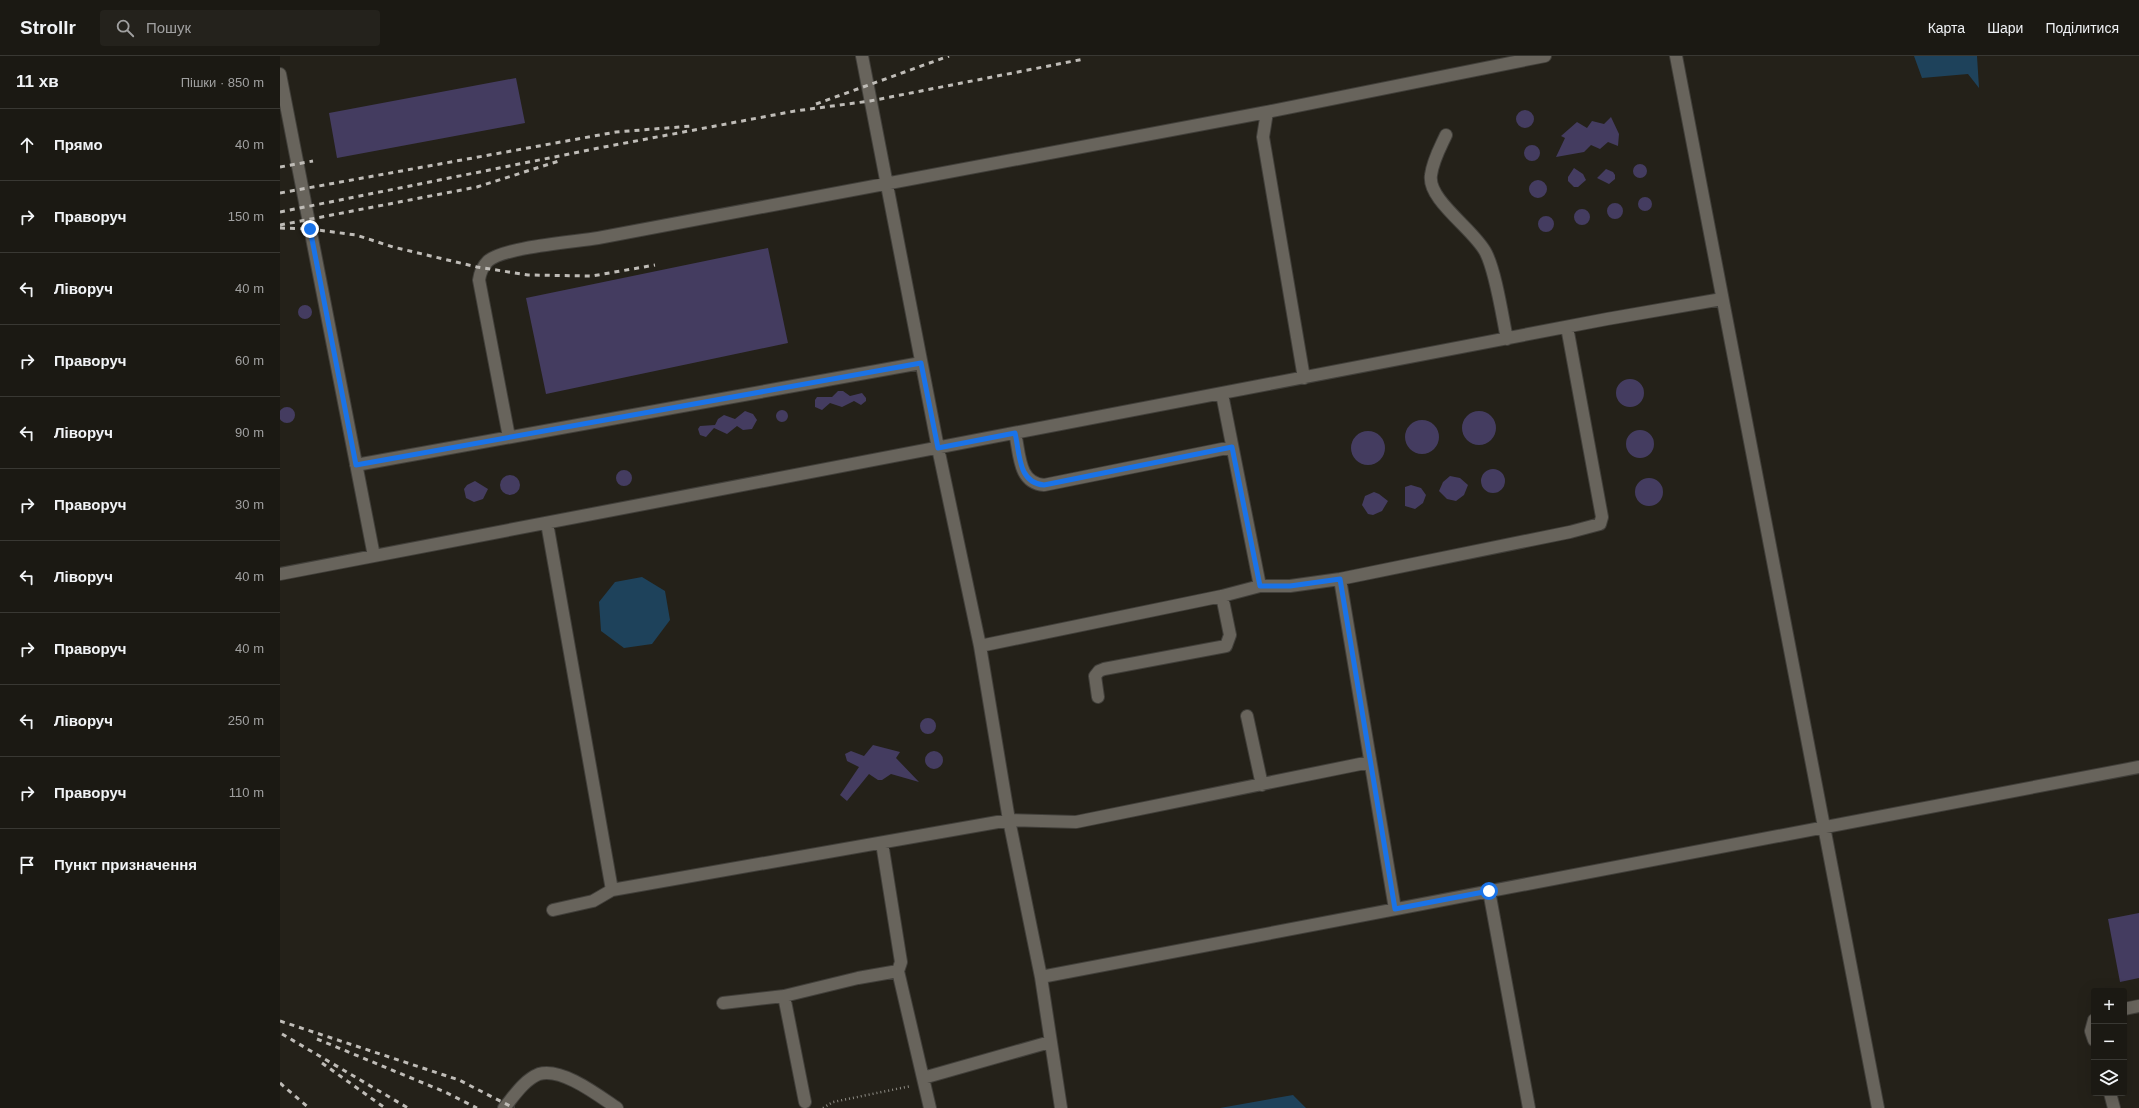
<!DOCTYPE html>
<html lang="uk">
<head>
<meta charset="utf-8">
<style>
	body { margin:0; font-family:Helvetica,sans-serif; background:#24221c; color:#f1f3f6 }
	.controls { position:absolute; right:12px; bottom:12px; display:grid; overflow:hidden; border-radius:4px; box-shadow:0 4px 16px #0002 }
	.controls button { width:36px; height:36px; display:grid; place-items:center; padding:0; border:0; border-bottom:1px solid #393833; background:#1b1913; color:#f1f3f6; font:20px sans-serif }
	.stop { position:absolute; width:12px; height:12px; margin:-9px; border:3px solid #1a73e8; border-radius:50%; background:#fff }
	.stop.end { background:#1a73e8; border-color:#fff; box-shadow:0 1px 4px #0008 }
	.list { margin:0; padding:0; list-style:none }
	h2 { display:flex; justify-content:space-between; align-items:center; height:52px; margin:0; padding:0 16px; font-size:17px }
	h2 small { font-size:13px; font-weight:400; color:#a0a0a0 }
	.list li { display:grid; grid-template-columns:26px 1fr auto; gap:12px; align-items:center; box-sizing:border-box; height:72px; padding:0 16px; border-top:1px solid #393833 }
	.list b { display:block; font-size:15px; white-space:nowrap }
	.list em { font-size:13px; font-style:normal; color:#a0a0a0 }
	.icon { flex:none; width:22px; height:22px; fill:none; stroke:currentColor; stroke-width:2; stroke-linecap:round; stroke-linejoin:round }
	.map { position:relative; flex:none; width:1859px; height:1052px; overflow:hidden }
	header { display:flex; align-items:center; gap:24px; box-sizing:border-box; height:56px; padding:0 20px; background:#1b1913; border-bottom:1px solid #393833 }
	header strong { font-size:19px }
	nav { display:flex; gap:22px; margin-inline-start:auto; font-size:14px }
	.search { width:280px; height:36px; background:#24221c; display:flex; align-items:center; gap:10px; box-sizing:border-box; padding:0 14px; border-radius:4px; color:#a0a0a0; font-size:15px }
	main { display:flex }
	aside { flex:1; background:#1b1913 }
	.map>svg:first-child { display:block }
	.water { fill:#1e425b }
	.building { fill:#443c60 }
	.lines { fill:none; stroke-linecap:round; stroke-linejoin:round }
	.minor-casing { stroke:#413f3a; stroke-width:14 }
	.path { stroke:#8d8b84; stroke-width:2.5; stroke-dasharray:1 3; stroke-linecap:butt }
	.minor { stroke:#68645c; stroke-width:12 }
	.rail { stroke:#bfbcb7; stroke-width:3; stroke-dasharray:5 5; stroke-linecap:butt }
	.route { stroke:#1a73e8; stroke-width:5 }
</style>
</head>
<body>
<header>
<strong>Strollr</strong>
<div class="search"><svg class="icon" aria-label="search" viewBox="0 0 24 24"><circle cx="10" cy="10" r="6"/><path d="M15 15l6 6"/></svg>Пошук</div>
<nav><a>Карта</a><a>Шари</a><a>Поділитися</a></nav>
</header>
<main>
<aside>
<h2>11 хв<small>Пішки · 850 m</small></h2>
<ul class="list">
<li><svg class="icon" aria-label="ahead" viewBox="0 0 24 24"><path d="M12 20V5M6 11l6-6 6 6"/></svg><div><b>Прямо</b></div><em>40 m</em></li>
<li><svg class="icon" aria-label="right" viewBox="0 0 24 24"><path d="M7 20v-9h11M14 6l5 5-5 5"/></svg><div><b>Праворуч</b></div><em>150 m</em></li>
<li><svg class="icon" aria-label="left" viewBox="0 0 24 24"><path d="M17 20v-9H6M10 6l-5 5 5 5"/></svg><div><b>Ліворуч</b></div><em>40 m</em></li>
<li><svg class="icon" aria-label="right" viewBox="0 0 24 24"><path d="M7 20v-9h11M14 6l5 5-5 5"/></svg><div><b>Праворуч</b></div><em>60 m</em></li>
<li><svg class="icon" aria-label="left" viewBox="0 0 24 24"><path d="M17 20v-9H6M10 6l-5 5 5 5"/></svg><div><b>Ліворуч</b></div><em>90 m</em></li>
<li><svg class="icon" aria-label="right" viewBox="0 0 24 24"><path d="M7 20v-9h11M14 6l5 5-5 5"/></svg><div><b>Праворуч</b></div><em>30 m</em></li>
<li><svg class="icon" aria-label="left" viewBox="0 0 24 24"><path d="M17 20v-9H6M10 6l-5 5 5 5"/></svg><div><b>Ліворуч</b></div><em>40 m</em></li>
<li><svg class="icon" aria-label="right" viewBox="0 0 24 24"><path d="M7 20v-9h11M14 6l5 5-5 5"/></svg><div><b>Праворуч</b></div><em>40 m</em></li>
<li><svg class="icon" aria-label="left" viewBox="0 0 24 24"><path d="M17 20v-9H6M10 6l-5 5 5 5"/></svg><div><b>Ліворуч</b></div><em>250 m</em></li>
<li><svg class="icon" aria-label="right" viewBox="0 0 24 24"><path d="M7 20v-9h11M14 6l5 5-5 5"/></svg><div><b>Праворуч</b></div><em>110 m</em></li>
<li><svg class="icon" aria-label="arrive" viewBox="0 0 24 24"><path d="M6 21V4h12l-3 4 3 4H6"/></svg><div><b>Пункт призначення</b></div></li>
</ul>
</aside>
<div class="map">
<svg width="1859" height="1052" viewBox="0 0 1859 1052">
	<rect width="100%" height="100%" fill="#242119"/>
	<path class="water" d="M1634 0H1697L1699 32 1688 18 1642 22Z
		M362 521 385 535 390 564 372 588 344 592 321 575 319 546 335 526Z
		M1013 1039 1026 1052H940Z"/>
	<path class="building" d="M236 22 245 67 57 102 49 57Z
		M1236 63a9 9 0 1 1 18 0a9 9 0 1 1-18 0Z
		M1331 61 1339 78 1338 90 1328 86 1320 93 1311 89 1304 96 1276 101 1285 82 1281 80 1297 66 1307 72 1312 65 1324 68Z
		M1244 97a8 8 0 1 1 16 0a8 8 0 1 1-16 0Z
		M1353 115a7 7 0 1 1 14 0a7 7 0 1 1-14 0Z
		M1294 112 1303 118 1306 124 1298 131H1294L1288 125V121Z
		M1326 113 1333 116 1335 119V123L1329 128 1317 122Z
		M1249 133a9 9 0 1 1 18 0a9 9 0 1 1-18 0Z
		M1358 148a7 7 0 1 1 14 0a7 7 0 1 1-14 0Z
		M1327 155a8 8 0 1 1 16 0a8 8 0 1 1-16 0Z
		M1294 161a8 8 0 1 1 16 0a8 8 0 1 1-16 0Z
		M1258 168a8 8 0 1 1 16 0a8 8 0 1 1-16 0Z
		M488 192 508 287 266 338 246 242Z
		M18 256a7 7 0 1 1 14 0a7 7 0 1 1-14 0Z
		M1336 337a14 14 0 1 1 28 0a14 14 0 1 1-28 0Z
		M558 335H563L570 340 582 337 586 342V345L581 349 574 345 562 351 550 347 542 354 535 351V344L537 341H552Z
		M-1 359a8 8 0 1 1 16 0a8 8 0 1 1-16 0Z
		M496 360a6 6 0 1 1 12 0a6 6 0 1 1-12 0Z
		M1182 372a17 17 0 1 1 34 0a17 17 0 1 1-34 0Z
		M465 355 473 358 477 364 472 373 463 374 457 370 447 378 434 372 426 381 420 379 418 373 420 370 435 369 438 363 444 359 455 363Z
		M1125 381a17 17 0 1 1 34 0a17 17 0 1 1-34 0Z
		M1346 388a14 14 0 1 1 28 0a14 14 0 1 1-28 0Z
		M1071 392a17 17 0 1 1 34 0a17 17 0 1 1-34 0Z
		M1201 425a12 12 0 1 1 24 0a12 12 0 1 1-24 0Z
		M336 422a8 8 0 1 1 16 0a8 8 0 1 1-16 0Z
		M220 429a10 10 0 1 1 20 0a10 10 0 1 1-20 0Z
		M1170 420 1180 422 1188 429 1184 439 1176 445 1167 443 1159 435 1163 426Z
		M1355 436a14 14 0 1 1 28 0a14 14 0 1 1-28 0Z
		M195 425 208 433 203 443 194 446 186 442 184 433 187 429Z
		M1131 429 1141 432 1146 439 1143 447 1135 453 1125 450V431Z
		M1094 436 1099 438 1108 445 1102 455 1093 459 1088 458 1082 449 1085 440Z
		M640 670a8 8 0 1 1 16 0a8 8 0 1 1-16 0Z
		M593 689 620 696 616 702 639 726 611 718 602 724H598L589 718 567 745 560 739 579 711 567 705 565 698 571 695 584 700Z
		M645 704a9 9 0 1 1 18 0a9 9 0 1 1-18 0Z
		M1859 857V922L1840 926 1828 863Z"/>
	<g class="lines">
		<g class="minor-casing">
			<path id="minor" d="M582 0 658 392 700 590 729 764 761 921 781 1052
				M1396 0 1598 1052
				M0 18 94 500
				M1166 79C1160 92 1153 104 1151 119 1147 144 1195 174 1206 197 1216 217 1222 259 1227 283
				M1024 322 983 81 987 56 1265 0
				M942 338 980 530
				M735 377C740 398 738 427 764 429L952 391
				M229 381 199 224C200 217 202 211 208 205 224 191 294 186 318 182L987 56
				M76 409 641 307
				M267 467 332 834 729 764 796 766 1090 706
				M0 518 1327 263 1442 243
				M1060 523 1115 853
				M700 590 942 540 980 530H1010L1060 523 1290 476 1320 468 1322 461 1287 271
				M818 641 815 620 819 615 824 613 946 590 950 579 942 540
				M967 660 982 729
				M602 787 621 906 618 915 650 1052
				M1209 835 1249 1052
				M273 854 313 845 332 834
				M761 921 1859 711
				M504 940 525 1046
				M443 947 504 940 578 922 618 915
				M1844 953 1859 950
				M1814 964 1811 975 1814 984
				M643 1022 770 986
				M1830 1037 1834 1052
				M224 1052C234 1040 244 1024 259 1018 282 1011 319 1040 337 1052"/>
		</g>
		<path class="path" d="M543 1052 553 1046 631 1030"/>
		<use href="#minor" class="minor"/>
		<path class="rail" d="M536 48 669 0
			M0 111 33 105
			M0 137 336 76 412 70
			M0 156 324 91 515 55 590 45 804 3
			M0 169 197 131 282 104
			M0 172 30 173 76 179 113 191 197 211 248 219 312 220 375 209
			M0 965 179 1024 234 1052
			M2 978 128 1052
			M37 983 165 1036 197 1052
			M42 1007 105 1052
			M0 1027 29 1052"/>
	</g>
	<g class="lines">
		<path class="route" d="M30 173 76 409 641 307 658 392 735 377C740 398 738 427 764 429L952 391 980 530H1010L1060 523 1115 853 1209 835"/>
	</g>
</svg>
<div class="controls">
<button>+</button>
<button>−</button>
<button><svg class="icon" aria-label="layers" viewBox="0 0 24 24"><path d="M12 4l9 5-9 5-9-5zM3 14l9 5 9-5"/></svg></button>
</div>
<div class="stop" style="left:1209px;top:835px"></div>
<div class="stop end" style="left:30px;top:173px"></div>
</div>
</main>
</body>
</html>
